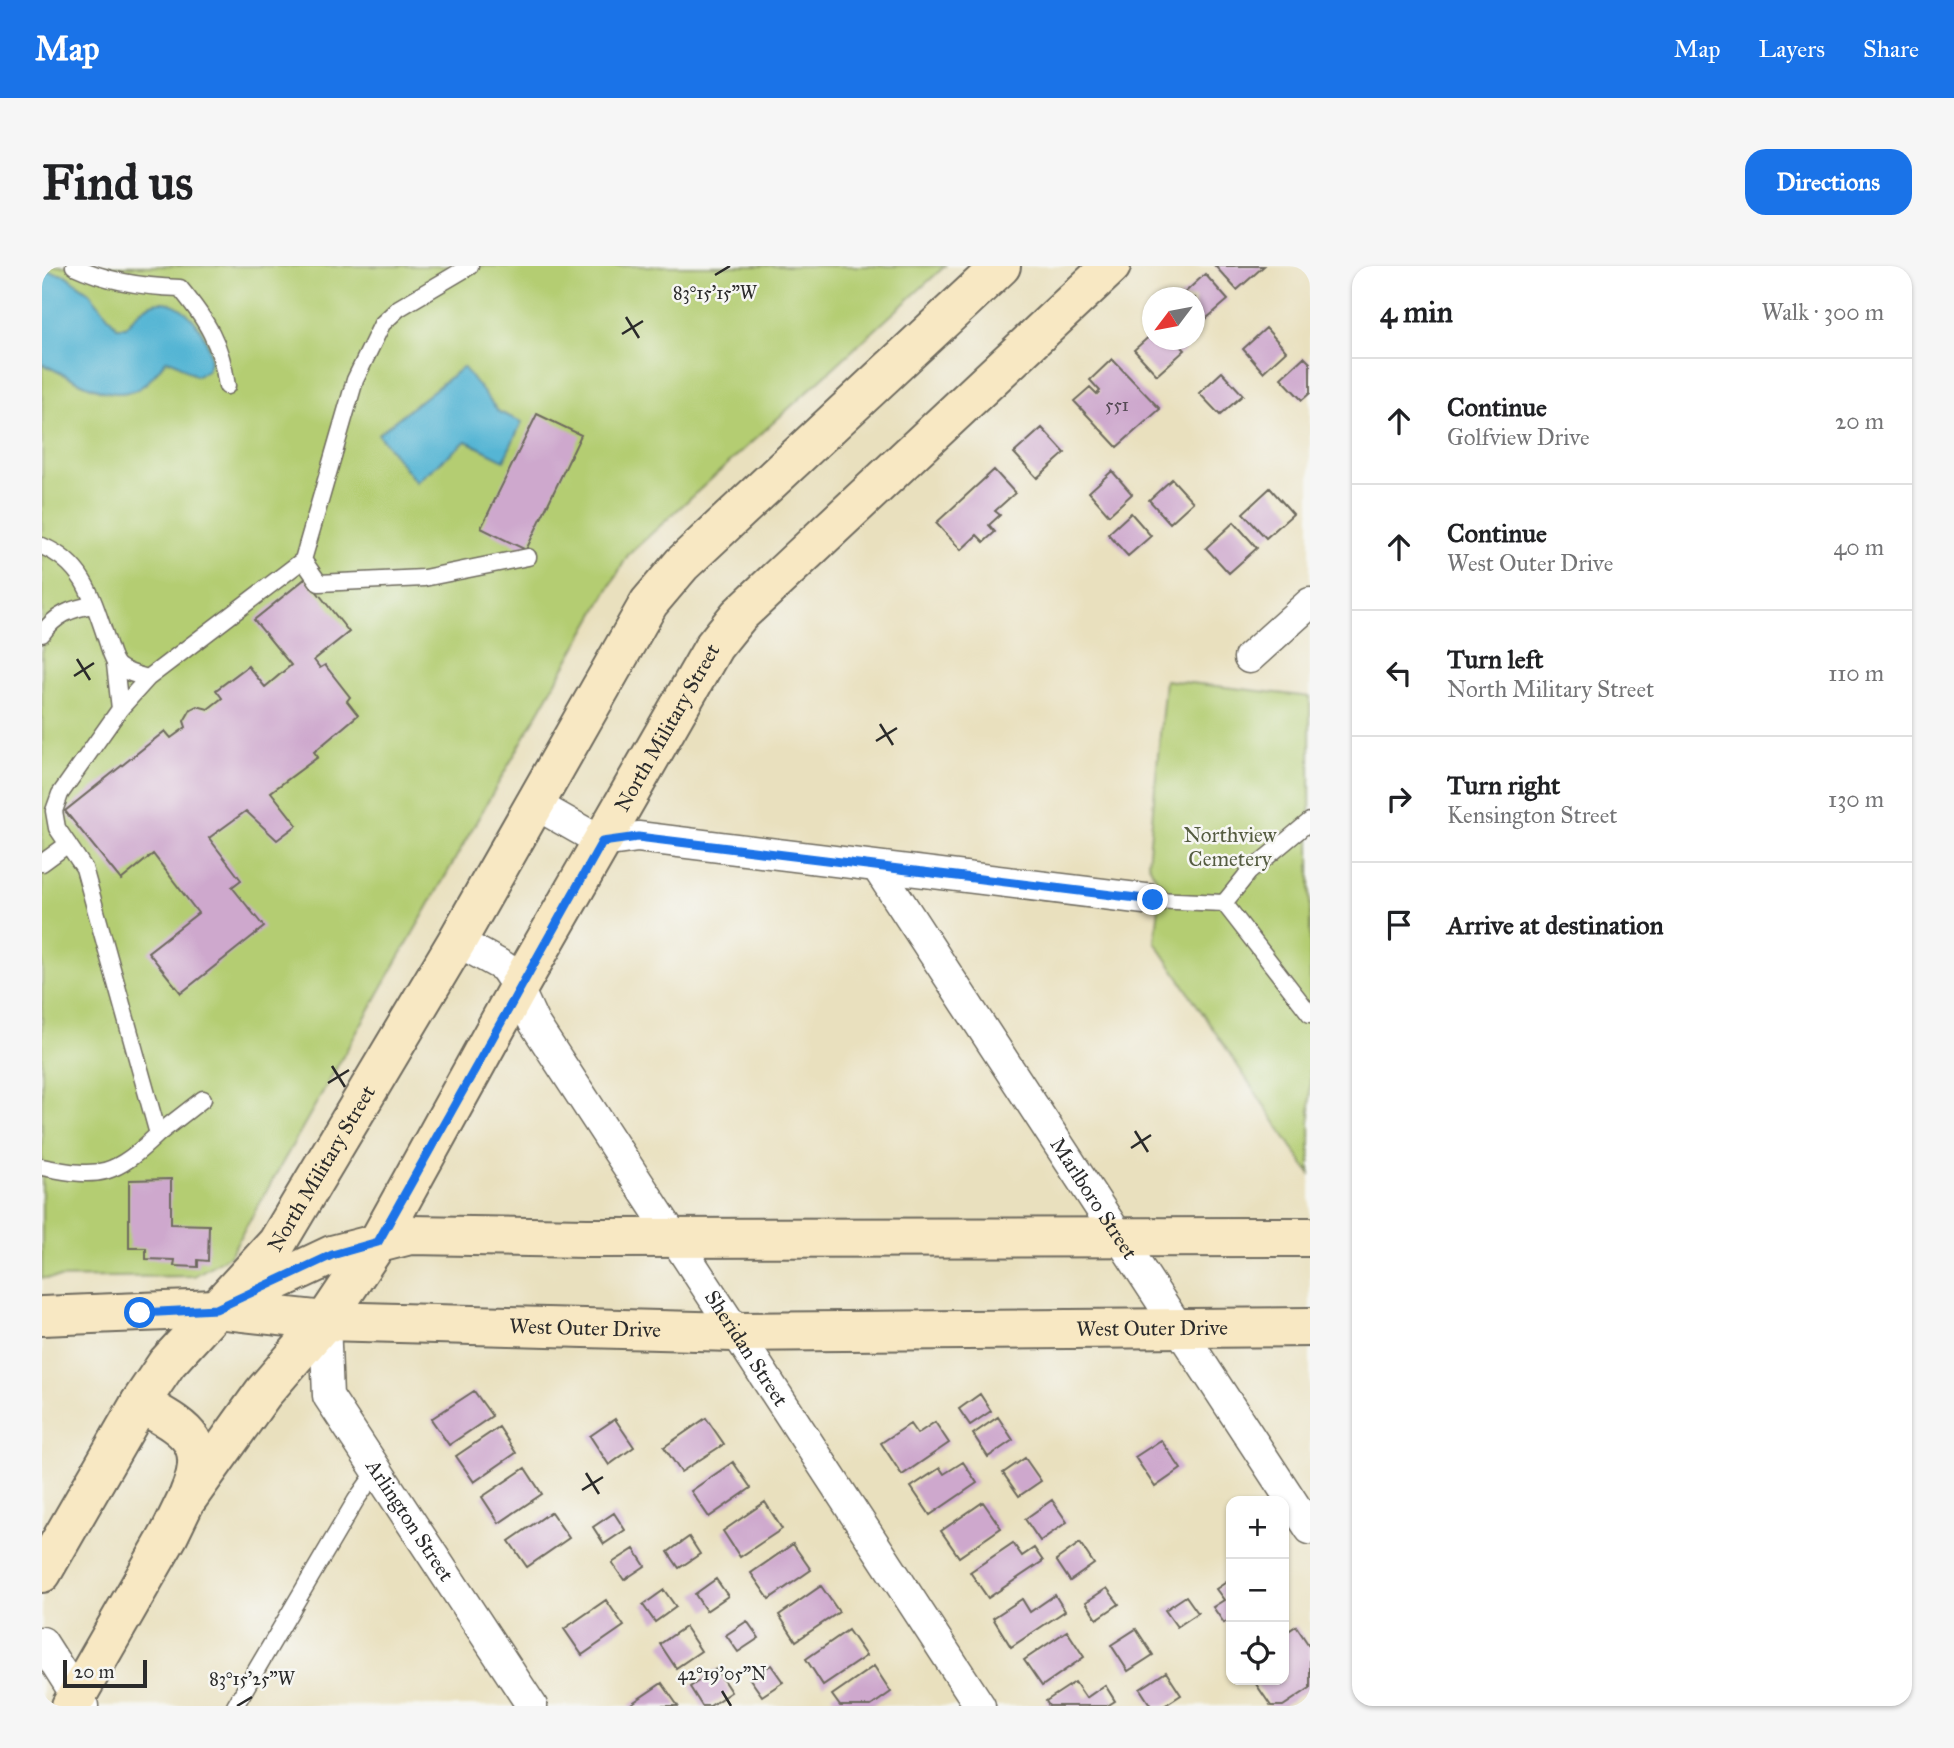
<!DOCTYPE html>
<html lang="en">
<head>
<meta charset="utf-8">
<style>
	body { margin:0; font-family:"IM FELL Great Primer",serif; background:#f6f6f6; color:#202124 }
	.controls { position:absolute; right:21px; bottom:21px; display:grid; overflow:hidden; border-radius:14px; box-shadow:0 2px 5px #0004 }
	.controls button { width:63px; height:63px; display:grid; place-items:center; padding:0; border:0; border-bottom:2px solid #e0e0e0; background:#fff; color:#202124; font:35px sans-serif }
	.compass { position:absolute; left:1100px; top:21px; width:63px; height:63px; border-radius:50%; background:#fff; box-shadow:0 2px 5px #0004; rotate:238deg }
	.scale { position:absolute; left:21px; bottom:18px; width:84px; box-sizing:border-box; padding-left:7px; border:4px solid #2b2b2b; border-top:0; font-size:19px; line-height:24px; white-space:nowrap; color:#2b2b2b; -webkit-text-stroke:5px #f6f6f2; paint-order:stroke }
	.stop { position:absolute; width:21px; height:21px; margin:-16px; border:5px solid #1a73e8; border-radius:50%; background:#fff }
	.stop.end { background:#1a73e8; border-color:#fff; box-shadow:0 2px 7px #0008 }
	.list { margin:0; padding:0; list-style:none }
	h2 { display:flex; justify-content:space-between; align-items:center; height:91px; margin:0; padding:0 28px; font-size:30px }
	h2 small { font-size:23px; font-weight:400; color:#757577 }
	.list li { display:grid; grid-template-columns:46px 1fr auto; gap:21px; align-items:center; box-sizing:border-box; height:126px; padding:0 28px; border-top:2px solid #e0e0e0 }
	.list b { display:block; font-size:26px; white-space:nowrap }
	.list p { margin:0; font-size:23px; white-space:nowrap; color:#757577 }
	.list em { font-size:23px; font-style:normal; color:#757577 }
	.icon { flex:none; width:38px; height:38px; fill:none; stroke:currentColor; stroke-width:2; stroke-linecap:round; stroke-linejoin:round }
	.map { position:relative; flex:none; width:1268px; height:1440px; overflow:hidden; border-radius:21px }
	header { display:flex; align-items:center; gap:42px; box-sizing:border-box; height:98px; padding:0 35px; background:#1a73e8; color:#fff }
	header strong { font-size:33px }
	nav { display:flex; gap:38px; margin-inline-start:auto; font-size:24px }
	.intro { display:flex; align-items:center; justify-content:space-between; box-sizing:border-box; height:168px; padding:0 42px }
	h1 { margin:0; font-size:49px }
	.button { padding:18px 32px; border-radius:21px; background:#1a73e8; color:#fff; font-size:24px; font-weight:700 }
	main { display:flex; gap:42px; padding:0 42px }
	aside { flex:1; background:#fff; border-radius:21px; box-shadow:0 2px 5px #0004 }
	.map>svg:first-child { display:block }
	.green { fill:#b4cd72; stroke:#707c4e; stroke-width:2 }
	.water { fill:#55b5d4; stroke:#407080; stroke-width:2 }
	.building { fill:#cea8cd }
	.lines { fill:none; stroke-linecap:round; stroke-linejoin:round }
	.lane-casing { stroke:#6e6a5e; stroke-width:19 }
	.street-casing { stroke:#6e6a5e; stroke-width:33 }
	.secondary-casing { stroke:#6e6a5e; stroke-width:42 }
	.lane { stroke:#fff; stroke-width:16 }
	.street { stroke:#fff; stroke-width:30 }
	.secondary { stroke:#f8e8c3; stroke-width:38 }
	.route { stroke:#1a73e8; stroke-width:9 }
	.ticks { fill:none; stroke:#2b2b2b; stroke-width:2.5 }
	.labels { text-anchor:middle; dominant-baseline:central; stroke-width:5; stroke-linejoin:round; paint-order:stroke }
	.number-label { font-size:18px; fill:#544a54 }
	.street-label { font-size:21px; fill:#2b2b2b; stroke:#f6f6f2 }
	.park-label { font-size:21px; fill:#545c40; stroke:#f6f6f2 }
	.ticks-label { font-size:18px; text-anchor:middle; fill:#2b2b2b; stroke:#f6f6f2; stroke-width:5; stroke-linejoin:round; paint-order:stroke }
</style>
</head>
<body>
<header>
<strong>Map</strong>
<nav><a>Map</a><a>Layers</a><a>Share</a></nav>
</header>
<div class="intro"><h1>Find us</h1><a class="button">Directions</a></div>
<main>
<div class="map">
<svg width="1268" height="1440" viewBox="0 0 1268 1440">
	<rect width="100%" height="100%" fill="#f6f6f2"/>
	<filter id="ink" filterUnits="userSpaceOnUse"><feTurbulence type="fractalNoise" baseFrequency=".0143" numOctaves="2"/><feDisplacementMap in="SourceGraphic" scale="14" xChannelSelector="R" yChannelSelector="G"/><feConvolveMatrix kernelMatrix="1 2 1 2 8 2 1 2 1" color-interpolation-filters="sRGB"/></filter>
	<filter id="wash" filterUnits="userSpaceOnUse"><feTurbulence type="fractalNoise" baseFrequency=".00686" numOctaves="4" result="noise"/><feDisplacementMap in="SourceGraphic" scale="28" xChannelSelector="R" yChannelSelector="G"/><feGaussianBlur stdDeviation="1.57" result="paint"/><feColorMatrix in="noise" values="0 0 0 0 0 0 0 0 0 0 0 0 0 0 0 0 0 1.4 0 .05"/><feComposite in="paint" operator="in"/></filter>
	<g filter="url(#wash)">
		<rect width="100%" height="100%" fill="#e9e0be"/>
		<path class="green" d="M0 0H903L586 289 188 989 152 1010 0 1012Z
			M1123 414 1268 431V908L1113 676 1119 622 1106 597Z"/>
		<path class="water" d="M0 5 23 9 47 26 75 61H84C92 50 103 37 118 36 143 34 169 71 168 94 168 98 166 101 165 105L154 110C142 104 138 96 124 94 118 102 111 112 102 119 73 142 28 110 0 98Z
			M421 101 457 146 480 156 462 194 424 175 374 216 336 168Z"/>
		<g id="blocks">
			<path class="building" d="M1173 0H1222L1195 24Z
				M1163 8 1186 34 1158 58 1153 52V32H1137Z
				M1224 62 1244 85 1221 106 1201 83Z
				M1111 67V74H1133L1143 84 1115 109 1092 84Z
				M1262 91 1268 97V127L1260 134 1239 112Z
				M1070 93 1118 143 1075 181 1032 135 1048 121 1055 128 1058 125 1048 114Z
				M1180 106 1201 129 1178 149 1157 127Z
				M495 148 539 169 484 284 439 262Z
				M1000 162 1023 187 995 212 972 187Z
				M952 204 973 227 953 245 958 249 947 259 953 266 942 276 935 269 919 284 894 257Z
				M1070 205 1090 228 1067 249 1047 226Z
				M1130 213 1151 236 1128 257 1107 234Z
				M1228 222 1251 248 1224 272 1201 247Z
				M1089 247 1109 270 1086 290 1066 268Z
				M1192 256 1215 282 1187 307 1164 282Z
				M264 312 307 366 272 394 278 402 283 399 308 431 305 435 316 449 272 486 276 491 229 526 255 559 235 574 204 545 167 572 199 614 190 621 222 661 139 727 106 686 156 647 111 588 79 614 23 545 123 465 129 472 144 461 142 455 149 443 155 440 166 443 180 432 174 424 206 400 223 421 249 399 212 354Z
				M129 913V958L167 959 166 995 156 994V1001L132 1000 133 994 104 993V982H87V914Z
				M432 1125 450 1150 407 1179 389 1153Z
				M938 1128 949 1145 928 1159 917 1143Z
				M956 1151 971 1174 946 1191 931 1168Z
				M664 1152 682 1178 639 1206 622 1181Z
				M573 1153 592 1181 567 1199 548 1170Z
				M893 1156 907 1177 860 1209 839 1177 868 1158 875 1168Z
				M457 1161 474 1187 432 1216 414 1190Z
				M1119 1174 1139 1203 1113 1221 1093 1191Z
				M983 1192 999 1215 977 1230 961 1207Z
				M691 1196 709 1222 667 1251 649 1225Z
				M921 1196 935 1217 888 1249 869 1221 898 1202 902 1208Z
				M483 1202 500 1228 457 1257 440 1231Z
				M1010 1234 1025 1256 998 1275 983 1253Z
				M723 1236 740 1263 698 1291 681 1265Z
				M941 1236 959 1262 917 1291 899 1265Z
				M509 1246 527 1272 485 1301 467 1275Z
				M572 1247 583 1264 562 1278 551 1261Z
				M647 1271 658 1288 637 1302 626 1286Z
				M971 1277 980 1290 992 1282 1001 1295 946 1332 928 1306Z
				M1038 1277 1052 1298 1028 1315 1014 1294Z
				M751 1278 769 1304 727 1333 709 1307Z
				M592 1283 603 1300 582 1314 570 1297Z
				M674 1313 686 1330 664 1345 653 1328Z
				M1189 1313V1352L1182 1357 1171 1341 1182 1334 1174 1323Z
				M779 1320 797 1346 754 1375 737 1349Z
				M1065 1322 1077 1338 1055 1353 1044 1336Z
				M622 1324 634 1341 613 1356 601 1339Z
				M1013 1329 1023 1345 969 1381 951 1352 980 1333 988 1346Z
				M1144 1330 1156 1347 1135 1361 1123 1344Z
				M564 1334 582 1360 540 1389 522 1363Z
				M705 1355 717 1372 696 1386 684 1369Z
				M1254 1360 1268 1381V1422L1241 1440H1229L1214 1418 1220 1414H1242V1368Z
				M643 1361 659 1385 634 1402 618 1378Z
				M1094 1363 1111 1389 1086 1405 1069 1379Z
				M806 1364 824 1390 781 1419 764 1393Z
				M1025 1365 1042 1391 1000 1420 982 1394Z
				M729 1399 741 1416 720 1430 708 1413Z
				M832 1400 849 1426 829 1440H798L790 1429Z
				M674 1403 689 1426 668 1440H660L648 1421Z
				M1124 1406 1139 1429 1122 1440H1109L1098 1423Z
				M1033 1416 1044 1432 1063 1419 1073 1435 1065 1440H1007L1004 1435Z
				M620 1417 636 1440H586Z"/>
		</g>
	</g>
	<g filter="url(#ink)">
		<use href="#blocks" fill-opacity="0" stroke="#6e6a5e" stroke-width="2"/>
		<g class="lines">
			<g class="lane-casing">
				<path id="lane" d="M32 0C66 16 101 21 138 22 165 55 179 77 185 120
					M0 280C43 298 51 334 65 375 68 383 70 394 76 400 85 407 95 409 106 412
					M261 294 277 317 382 312 486 291
					M0 368C13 349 30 342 52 339
					M73 398 78 443
					M0 597 26 578
					M1111 634 1182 637
					M1182 637 1268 748
					M1182 637 1207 606 1268 555
					M116 868 161 833
					M0 901C59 913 72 910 116 868L42 602 15 562 12 545 18 528 78 443 106 412 261 294 313 114 340 58 357 42 428 0
					M193 1440 314 1234 335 1204"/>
			</g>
			<g class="street-casing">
				<g id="street">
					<path d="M1207 392 1268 337"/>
					<path d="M493 538 560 576 596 571 1111 634"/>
					<path id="s1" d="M835 601 1268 1263"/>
					<path id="s2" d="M415 675 462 701 476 722 492 757 938 1440"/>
					<path id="s3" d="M283 1055 286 1130 490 1440"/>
					<path d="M0 1376 41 1440"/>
				</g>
			</g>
			<g class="secondary-casing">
				<g id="secondary">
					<path d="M192 1035 290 989 368 969 545 972 1268 971"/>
					<path id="s4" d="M0 1050 174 1043 283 1055 692 1066 1268 1061"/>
					<path d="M98 1137C139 1161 171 1173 147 1228"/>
					<path id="s5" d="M0 1307 98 1137 125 1097 235 977 415 675 607 337 640 298 959 0"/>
					<path id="s6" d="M29 1440 127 1269 143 1236 221 1127 283 1055 336 976 476 722 672 380 697 349 1069 0"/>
				</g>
			</g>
			<use href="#lane" class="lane"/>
			<use href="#street" class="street"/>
			<use href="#secondary" class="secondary"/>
		</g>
	</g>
	<g class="lines" filter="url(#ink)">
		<path class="route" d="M98 1047 174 1043 290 989 336 976 560 576 596 571 1111 634"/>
	</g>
	<path class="ticks" d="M673 9 688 0M584 51 597 72M580 68 601 55M35 393 48 414M32 410 52 397M838 458 851 479M834 475 855 462M290 800 303 821M286 817 307 804M1093 865 1106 886M1089 882 1109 869M544 1207 557 1228M540 1224 561 1211M680 1425 689 1440M195 1440 210 1431"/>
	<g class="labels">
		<g class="number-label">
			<text x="1075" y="139">551</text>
		</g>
		<g class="street-label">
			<text stroke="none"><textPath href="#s6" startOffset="1148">North Military Street</textPath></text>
			<text stroke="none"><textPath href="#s5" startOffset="494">North Military Street</textPath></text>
			<text stroke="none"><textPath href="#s1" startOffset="396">Marlboro Street</textPath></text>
			<text stroke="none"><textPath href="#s4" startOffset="544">West Outer Drive</textPath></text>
			<text stroke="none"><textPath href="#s4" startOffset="1111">West Outer Drive</textPath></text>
			<text stroke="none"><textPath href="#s2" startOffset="506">Sheridan Street</textPath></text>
			<text stroke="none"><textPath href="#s3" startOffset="224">Arlington Street</textPath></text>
		</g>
		<g class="park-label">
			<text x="1188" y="569">Northview<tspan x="1188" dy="24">Cemetery</tspan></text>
		</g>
	</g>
	<g class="ticks-label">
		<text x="673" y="33">83°15'15"W</text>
		<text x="680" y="1414">42°19'05"N</text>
		<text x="210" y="1419">83°15'25"W</text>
	</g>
</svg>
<div class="controls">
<button>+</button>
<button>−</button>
<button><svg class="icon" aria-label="locate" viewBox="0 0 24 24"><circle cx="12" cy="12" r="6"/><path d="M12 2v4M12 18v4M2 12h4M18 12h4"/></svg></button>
</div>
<svg class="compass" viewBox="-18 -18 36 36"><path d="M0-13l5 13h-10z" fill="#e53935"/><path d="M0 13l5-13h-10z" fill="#757577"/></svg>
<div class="scale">20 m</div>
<div class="stop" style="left:98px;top:1047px"></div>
<div class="stop end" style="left:1111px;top:634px"></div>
</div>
<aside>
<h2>4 min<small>Walk · 300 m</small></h2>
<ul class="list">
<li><svg class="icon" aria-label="ahead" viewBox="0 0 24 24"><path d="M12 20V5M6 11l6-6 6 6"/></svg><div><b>Continue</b><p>Golfview Drive</p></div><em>20 m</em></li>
<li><svg class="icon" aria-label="ahead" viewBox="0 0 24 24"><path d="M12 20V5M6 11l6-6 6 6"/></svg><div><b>Continue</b><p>West Outer Drive</p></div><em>40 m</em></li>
<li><svg class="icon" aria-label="left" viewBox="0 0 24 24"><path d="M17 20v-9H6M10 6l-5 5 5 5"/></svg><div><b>Turn left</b><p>North Military Street</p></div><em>110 m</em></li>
<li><svg class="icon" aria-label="right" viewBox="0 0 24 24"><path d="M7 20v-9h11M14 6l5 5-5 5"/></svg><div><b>Turn right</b><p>Kensington Street</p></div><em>130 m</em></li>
<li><svg class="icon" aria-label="arrive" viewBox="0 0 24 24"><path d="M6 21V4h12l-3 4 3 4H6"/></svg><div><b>Arrive at destination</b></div></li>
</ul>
</aside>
</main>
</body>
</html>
